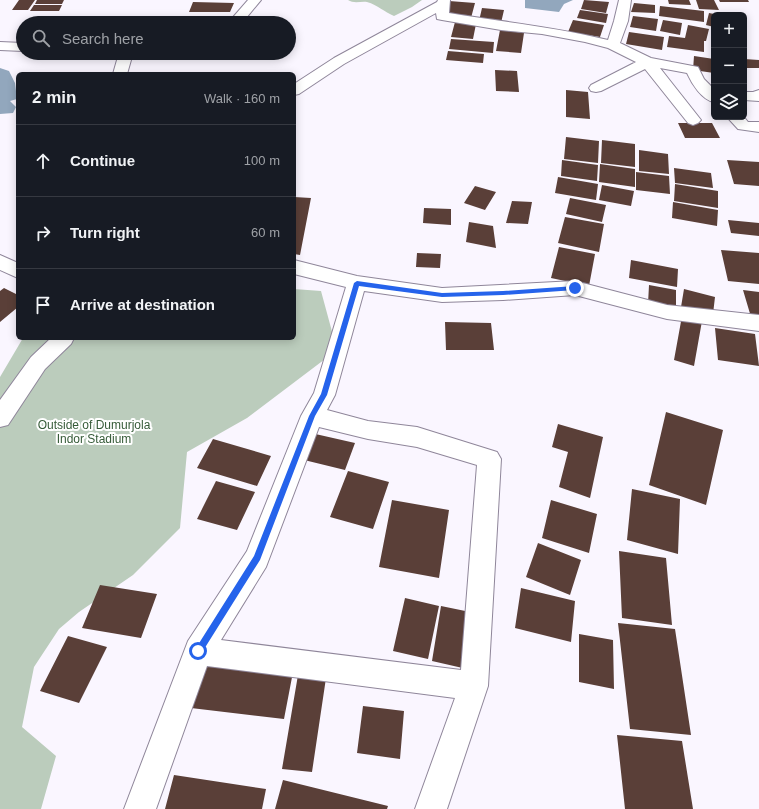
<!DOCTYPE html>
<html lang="en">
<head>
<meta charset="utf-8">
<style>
	body { margin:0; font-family:Arial,sans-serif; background:#242831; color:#f1f3f6 }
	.controls { position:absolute; right:12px; top:12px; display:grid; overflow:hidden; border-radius:6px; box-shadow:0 2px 10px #0003 }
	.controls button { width:36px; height:36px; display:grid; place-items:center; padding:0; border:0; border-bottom:1px solid #363941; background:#171b24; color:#f1f3f6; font:20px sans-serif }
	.stop { position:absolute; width:12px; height:12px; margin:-9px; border:3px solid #2563eb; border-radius:50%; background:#fff }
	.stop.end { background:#2563eb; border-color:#fff; box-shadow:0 1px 4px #0008 }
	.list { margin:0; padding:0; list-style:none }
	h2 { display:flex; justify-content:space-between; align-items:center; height:52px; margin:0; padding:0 16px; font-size:17px }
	h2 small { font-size:13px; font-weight:400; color:#9ea1a6 }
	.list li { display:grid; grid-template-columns:26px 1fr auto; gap:12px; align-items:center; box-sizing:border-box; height:72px; padding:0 16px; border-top:1px solid #363941 }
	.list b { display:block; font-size:15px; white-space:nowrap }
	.list em { font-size:13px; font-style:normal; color:#9ea1a6 }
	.icon { flex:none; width:22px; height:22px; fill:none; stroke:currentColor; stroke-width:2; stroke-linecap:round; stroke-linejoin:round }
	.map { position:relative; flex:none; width:759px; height:809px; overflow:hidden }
	.search { position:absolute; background:#171b24; box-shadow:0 2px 10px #0003; left:16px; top:16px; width:280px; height:44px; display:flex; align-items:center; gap:10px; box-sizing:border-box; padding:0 14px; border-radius:22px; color:#9ea1a6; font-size:15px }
	.panel { position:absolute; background:#171b24; box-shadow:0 2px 10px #0003; left:16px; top:72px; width:280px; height:268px; border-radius:6px }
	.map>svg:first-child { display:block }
	.green { fill:#bbccbc }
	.water { fill:#92a7bd }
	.building { fill:#5a3f38 }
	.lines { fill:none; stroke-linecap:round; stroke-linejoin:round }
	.minor-casing { stroke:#8f869a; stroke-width:2 }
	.minor { fill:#fff; fill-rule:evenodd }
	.route { fill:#2563eb }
	.labels { text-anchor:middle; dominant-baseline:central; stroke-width:4; stroke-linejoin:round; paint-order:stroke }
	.park-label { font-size:12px; fill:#365b38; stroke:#fff }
</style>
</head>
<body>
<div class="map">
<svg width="759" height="809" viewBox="0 0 759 809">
	<rect width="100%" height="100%" fill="#faf6ff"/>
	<path class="green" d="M348 0H422L412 7 394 16C384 12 378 5 367 2 361 1 354 4 348 0Z
		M294 289 321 291 337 350 247 418 187 452 180 528 133 575 79 612 59 629 34 667 22 727 56 756 41 809H0V377L23 338H294Z"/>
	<path class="water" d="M525 0H573L564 4 559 12 525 8Z
		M0 68 9 71 15 83 17 99 10 101 16 107 13 113 0 114Z"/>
	<path class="building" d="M19 0H35L28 10H12Z
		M37 0H64L62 4H35Z
		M584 0 609 2 606 13 581 9Z
		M668 0H689L691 5 669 4Z
		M696 0H714L719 10 699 9Z
		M719 0H748L749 2H720Z
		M449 1 475 3 471 18 443 16Z
		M193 2 234 3 230 12H189Z
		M634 3 655 5V13L631 12Z
		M34 5H62L59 11H30Z
		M660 6 704 11V22L659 16Z
		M482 8 504 10 501 23 479 21Z
		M580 10 608 14 606 23 577 18Z
		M709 13 714 14V27L706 25Z
		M633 16 658 19 656 31 630 27Z
		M573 20 604 25 600 37 568 32Z
		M663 20 682 23 680 35 660 31Z
		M455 22 476 24 473 39 451 37Z
		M688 25 709 29 706 41H704V52L667 47 669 36 685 38Z
		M500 30 524 33 521 53 496 51Z
		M629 32 664 37 662 50 626 44Z
		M451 39 494 42 493 53 449 49Z
		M448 51 484 54 483 63 446 60Z
		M694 56 714 59V73L693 70Z
		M744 59 759 60V68H744Z
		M495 70 517 71 519 92 496 91Z
		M566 90 588 92 590 119 566 117Z
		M678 123H712L720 138H685Z
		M566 137 599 141 598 163 564 159Z
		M602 140 635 144V167L601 163Z
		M639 150 668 154 669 174 639 171Z
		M562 160 598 165 597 181 561 176Z
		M727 160 759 162V186L734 184Z
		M600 164 635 169V187L599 182Z
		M674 168 711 173 713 188 675 183Z
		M636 172 669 176 670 194 636 190Z
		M558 177 598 184 596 200 555 193Z
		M675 184 718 191V208L674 201Z
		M602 185 634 191 631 206 599 200Z
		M475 186 496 192 485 210 464 203Z
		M294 197 311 198 300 255 294 254Z
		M570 198 606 205 602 222 566 214Z
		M512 201 532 202 528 224 506 223Z
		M673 202 718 210 717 226 672 218Z
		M424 208 451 209V225L423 223Z
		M565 217 604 224 599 252 558 243Z
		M728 220 759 223V236L731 233Z
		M469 222 493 226 496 248 466 242Z
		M559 247 595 254 589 286 551 278Z
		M721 250 759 253V284L728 281Z
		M417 253 441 254 440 268 416 267Z
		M631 260 678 269 677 287 629 278Z
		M649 285 676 290V309L648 304Z
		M4 288 18 295V307L0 322V291Z
		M684 289 715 297 713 314 681 307Z
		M743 290 759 292V318L751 317Z
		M682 316 702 321 694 366 674 360Z
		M445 322 491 323 494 350H446Z
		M715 328 755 334 759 366 718 360Z
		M666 412 723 430 706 505 649 485Z
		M558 424 603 437 590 498 559 487 568 452 552 447Z
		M311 433 355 443 345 470 300 459Z
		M213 439 271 456 257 486 197 468Z
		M348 471 389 482 373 529 330 517Z
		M216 481 255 492 237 530 197 519Z
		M632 489 680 499 678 554 627 540Z
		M392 500 449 510 439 578 379 567Z
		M551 500 597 514 589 553 542 538Z
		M538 543 581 560 570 595 526 577Z
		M619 551 666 558 672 625 622 618Z
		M100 585 157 594 141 638 82 628Z
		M521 588 575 601 571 642 515 628Z
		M405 598 439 606 428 659 393 651Z
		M441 606 475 613 467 669 432 661Z
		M618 623 675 629 691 735 630 729Z
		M579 634 613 640 614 689 579 682Z
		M68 636 107 647 79 703 40 691Z
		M203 660 293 672 284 719 191 708Z
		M298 675 326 678 312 772 282 769Z
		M363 706 404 711 400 759 357 753Z
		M617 735 682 741 693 809H625Z
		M174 775 266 789 262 809H165Z
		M283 780 388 806 387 809H275Z"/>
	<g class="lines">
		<g class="minor-casing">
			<path id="minor" d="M248 0H261L242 23H228Z
				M438 0H450L449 13C502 22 556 27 608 40L614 21 619 0H631L628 21 620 43 651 58 698 67 704 79 714 89V102C702 100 692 84 687 73L660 68 701 120 698 123 693 125 688 123 645 69 601 91 596 92 591 91 589 88 591 85 636 62 608 48 585 42 542 34 501 30 442 20 437 19 436 13 344 64 299 94 294 95V84L334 58 437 2Z
				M0 42 23 43V51L0 50Z
				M119 53H133L127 74H113Z
				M759 90V101L744 100V92H753Z
				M727 117H744L748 122H759V132L738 129Z
				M0 255 18 263V278L0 270Z
				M294 260 357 276 442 288 575 281 667 305 759 315V331L667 319 575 295 503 300 442 302 364 291 335 395 327 410 368 421 417 427 497 452 501 459 488 686 447 809H415L455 698 207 666 156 809H124L188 641 247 551 301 416 314 393 346 287 294 274ZM319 427 368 439 417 447 477 465 461 670 221 640 266 567Z
				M51 338H74L71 344 45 369 8 425 0 427V400L31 357Z"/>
		</g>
		<use href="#minor" class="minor"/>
	</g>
	<path class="route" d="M357 281 442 293 503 291 575 286 578 288 575 290 503 295 442 297 359 286 327 395 315 416 260 560 201 654H196V648L254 556 309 416 321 394 354 283Z"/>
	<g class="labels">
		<g class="park-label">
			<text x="94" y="425">Outside of Dumurjola<tspan x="94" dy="14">Indor Stadium</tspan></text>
		</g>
	</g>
</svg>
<div class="controls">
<button>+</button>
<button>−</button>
<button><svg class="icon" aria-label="layers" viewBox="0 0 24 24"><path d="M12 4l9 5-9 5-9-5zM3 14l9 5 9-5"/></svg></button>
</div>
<div class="stop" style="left:198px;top:651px"></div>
<div class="stop end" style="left:575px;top:288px"></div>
<div class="search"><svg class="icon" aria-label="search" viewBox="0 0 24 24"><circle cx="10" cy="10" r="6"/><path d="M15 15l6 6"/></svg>Search here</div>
<section class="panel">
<h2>2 min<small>Walk · 160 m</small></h2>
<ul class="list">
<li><svg class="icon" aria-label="ahead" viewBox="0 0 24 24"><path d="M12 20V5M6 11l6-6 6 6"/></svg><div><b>Continue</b></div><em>100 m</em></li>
<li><svg class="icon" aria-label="right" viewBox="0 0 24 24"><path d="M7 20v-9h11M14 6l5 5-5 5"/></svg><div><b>Turn right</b></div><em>60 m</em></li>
<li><svg class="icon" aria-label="arrive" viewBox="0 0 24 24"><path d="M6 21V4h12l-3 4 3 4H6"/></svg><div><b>Arrive at destination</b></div></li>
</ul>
</section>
</div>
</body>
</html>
